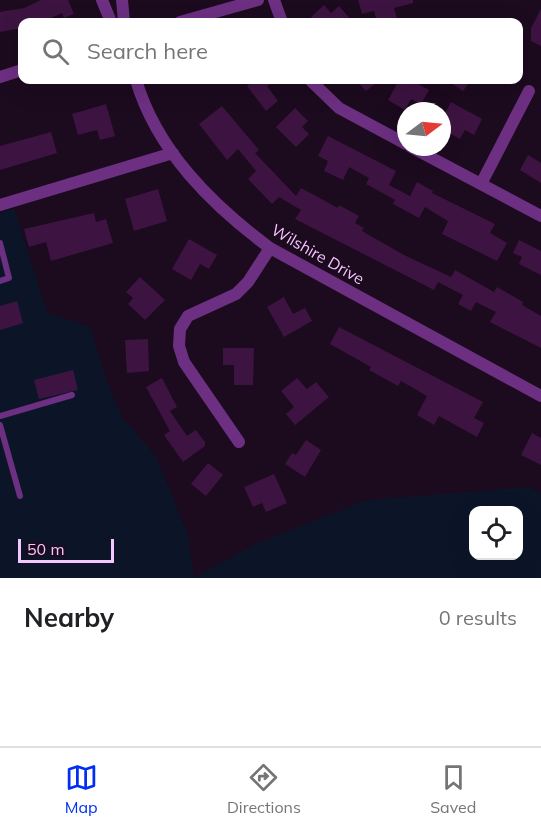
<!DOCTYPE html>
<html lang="en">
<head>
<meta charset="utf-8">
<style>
	body { margin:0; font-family:Mulish,sans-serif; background:#f2f2f2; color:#202124 }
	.controls { position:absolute; right:18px; bottom:18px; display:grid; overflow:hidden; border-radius:12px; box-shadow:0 6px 24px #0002 }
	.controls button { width:54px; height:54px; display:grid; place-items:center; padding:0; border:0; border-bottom:2px solid #e0e0e0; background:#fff; color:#202124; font:30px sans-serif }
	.compass { position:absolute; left:397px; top:102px; width:54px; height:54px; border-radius:50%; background:#fff; box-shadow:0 6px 24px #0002; rotate:74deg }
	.scale { position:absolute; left:18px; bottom:15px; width:96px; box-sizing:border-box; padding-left:6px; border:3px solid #f5c7ff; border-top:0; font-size:16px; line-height:21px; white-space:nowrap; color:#f5c7ff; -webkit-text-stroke:4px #1c0a1e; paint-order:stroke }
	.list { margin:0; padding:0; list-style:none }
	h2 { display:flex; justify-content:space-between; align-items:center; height:78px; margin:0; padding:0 24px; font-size:26px }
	h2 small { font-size:20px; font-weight:400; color:#757577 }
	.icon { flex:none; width:33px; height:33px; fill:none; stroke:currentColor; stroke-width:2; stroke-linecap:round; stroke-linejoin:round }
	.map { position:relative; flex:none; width:541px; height:578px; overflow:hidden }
	.search { position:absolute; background:#fff; box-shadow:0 6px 24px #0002; left:18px; right:18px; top:18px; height:66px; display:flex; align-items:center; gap:15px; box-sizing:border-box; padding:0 21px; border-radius:12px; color:#757577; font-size:22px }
	.sheet { height:168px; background:#fff }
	nav { display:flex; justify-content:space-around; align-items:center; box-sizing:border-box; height:84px; border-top:2px solid #e0e0e0; background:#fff; font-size:16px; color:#757577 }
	nav a { display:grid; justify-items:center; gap:3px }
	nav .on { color:#002ef2 }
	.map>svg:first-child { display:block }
	.green { fill:#0c1528; fill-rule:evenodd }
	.building { fill:#3d1441 }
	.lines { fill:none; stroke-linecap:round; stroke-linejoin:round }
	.lane { stroke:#6d2f82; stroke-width:6 }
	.street { stroke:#6d2f82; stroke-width:12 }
	.labels { text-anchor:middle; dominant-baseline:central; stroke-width:5; stroke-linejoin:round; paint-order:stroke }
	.street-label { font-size:16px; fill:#f5c7ff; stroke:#1c0a1e }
</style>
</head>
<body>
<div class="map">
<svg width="541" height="578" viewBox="0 0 541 578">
	<rect width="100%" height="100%" fill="#1c0a1e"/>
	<path class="green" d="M14 208 47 312 91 328 106 380 122 417 156 456 188 535 194 577 258 543 367 500 528 487 541 493V578H0V213ZM474 511H518V556H474Z"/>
	<path class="building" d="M41 0H68L74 14 64 18 62 13 42 22H22V28L0 32V12L24 8Z
		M358 0H413V3L394 8 397 18 377 22 374 11 362 14Z
		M324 5 331 13 339 6 353 22H316L311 17Z
		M541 9V46L531 41V28Z
		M255 80H275L267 86 278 101 266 111 247 86Z
		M356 80H380L366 91Z
		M399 80H411L429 90 421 104 411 99 405 110 388 100Z
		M447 80H471L463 91Z
		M451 102 482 119 474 135 465 130 460 139 442 129V119Z
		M106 104 115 136 100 140 97 130 78 135 72 114Z
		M222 106 259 150 255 153 296 196 301 188 338 208 339 205 359 216 355 223 364 228 362 231 404 255 451 277 455 270 494 292 497 287 523 302 522 305 541 316V348L490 322 496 312 476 302 471 311 458 304 463 295 438 282 434 290 295 219 301 210 279 197 272 204 248 179 256 171 238 149 227 160 199 124Z
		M295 108 308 121 302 127 309 134 296 147 276 127Z
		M51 132 57 153 0 170V146Z
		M328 136 396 171 389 185 410 196 417 182 433 191 432 193 495 224 490 233 507 243 497 261 442 234 448 221 425 207 419 218 393 204 395 200 366 184 369 178 349 167 343 180 324 171 328 161 318 156Z
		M528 155 541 163V183L520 170Z
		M158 189 167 221 134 231 125 199Z
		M94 213 96 222 106 219 113 243 51 261 46 242 29 247 24 229Z
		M189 239 217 255 209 269 200 264 191 280 172 269Z
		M519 240 541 251V275L519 264 522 257 513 253Z
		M140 277 165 300 145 320 128 304 133 298 126 292Z
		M284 297 293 314 305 308 312 321 284 337 267 307Z
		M17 301 23 323 0 330V306Z
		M339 327 483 402 474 418 484 423 477 437 439 416 434 425 417 415 427 396 401 381 398 386 369 370 371 367 330 344Z
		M148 339 149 371 127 373 125 340Z
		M223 348H254L253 385H234V365H223Z
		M73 370 78 390 39 399 34 380Z
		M162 378 177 407 170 411 187 436 196 430 205 442V446L183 462 164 435 170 431 146 387Z
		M297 378 307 389 316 382 329 397 295 425 286 414 294 407 281 391Z
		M532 433 541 438V465L521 455Z
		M306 440 321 450 305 477 285 464 292 453 296 455Z
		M208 463 223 475 206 496 191 484Z
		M274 474 287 503 266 512 262 503 253 507 244 487Z"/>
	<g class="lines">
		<path class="lane" d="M0 243 9 278 0 281
			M0 416 72 395
			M0 425 20 496"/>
		<path class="street" d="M102 0 111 22
			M122 0 124 22
			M274 0 282 22
			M180 22 258 0
			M0 77 22 70
			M136 80C157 151 212 205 270 248L541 396
			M310 80 339 108 406 144
			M411 147 541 216
			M481 184 529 91
			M0 205 173 153
			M239 442 184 362 179 346 180 329 188 316 236 294 248 282 270 248"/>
	</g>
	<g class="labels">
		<g class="street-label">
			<text transform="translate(318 254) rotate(30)">Wilshire Drive</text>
		</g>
	</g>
</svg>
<div class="controls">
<button><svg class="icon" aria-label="locate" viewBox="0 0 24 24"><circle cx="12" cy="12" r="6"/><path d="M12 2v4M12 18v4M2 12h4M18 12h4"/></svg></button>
</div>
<svg class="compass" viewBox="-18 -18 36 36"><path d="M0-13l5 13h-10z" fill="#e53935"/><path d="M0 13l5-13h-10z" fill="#757577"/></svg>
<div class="scale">50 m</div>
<div class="search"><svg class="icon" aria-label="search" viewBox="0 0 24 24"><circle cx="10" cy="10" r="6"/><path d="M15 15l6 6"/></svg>Search here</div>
</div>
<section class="sheet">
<h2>Nearby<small>0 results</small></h2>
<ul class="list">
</ul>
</section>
<nav>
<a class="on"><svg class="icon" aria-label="map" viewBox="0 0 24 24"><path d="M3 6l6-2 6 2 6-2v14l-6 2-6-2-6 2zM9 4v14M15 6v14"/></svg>Map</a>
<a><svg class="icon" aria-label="directions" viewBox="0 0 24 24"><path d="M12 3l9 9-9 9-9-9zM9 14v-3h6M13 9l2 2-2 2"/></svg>Directions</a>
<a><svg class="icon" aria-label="saved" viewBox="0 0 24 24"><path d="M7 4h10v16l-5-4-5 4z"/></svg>Saved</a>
</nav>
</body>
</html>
